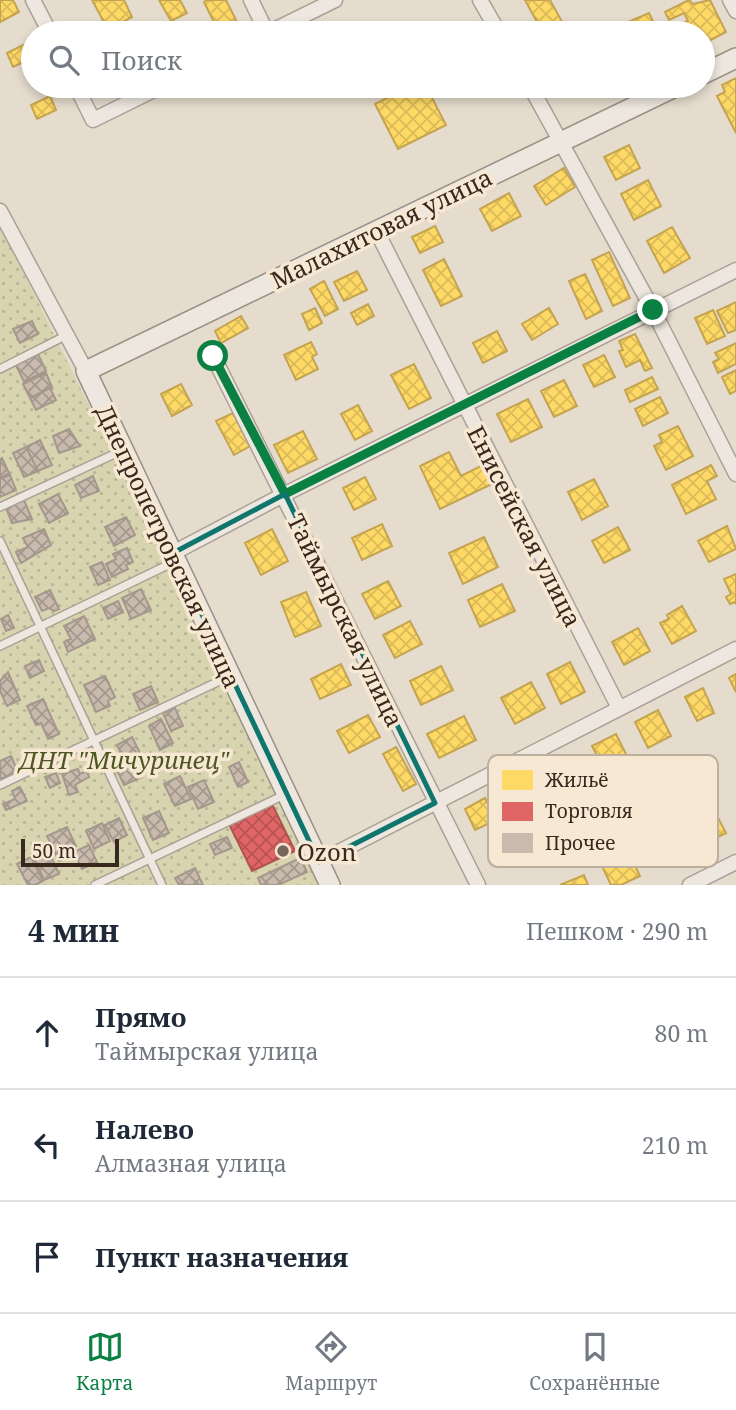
<!DOCTYPE html>
<html lang="ru">
<head>
<meta charset="utf-8">
<style>
	body { margin:0; font-family:"Noto Serif",serif; background:#f2f2f3; color:#1f2937 }
	.scale { position:absolute; left:21px; bottom:18px; width:98px; box-sizing:border-box; padding-left:7px; border:4px solid #39281e; border-top:0; font-size:19px; line-height:24px; white-space:nowrap; color:#39281e; -webkit-text-stroke:5px #f6e8d3; paint-order:stroke }
	.stop { position:absolute; width:21px; height:21px; margin:-16px; border:5px solid #0b8043; border-radius:50%; background:#fff }
	.stop.end { background:#0b8043; border-color:#fff; box-shadow:0 2px 7px #0008 }
	.list { margin:0; padding:0; list-style:none }
	h2 { display:flex; justify-content:space-between; align-items:center; height:91px; margin:0; padding:0 28px; font-size:30px }
	h2 small { font-size:23px; font-weight:400; color:#747a83 }
	.list li { display:grid; grid-template-columns:46px 1fr auto; gap:21px; align-items:center; box-sizing:border-box; height:112px; padding:0 28px; border-top:2px solid #e0e1e3 }
	.list b { display:block; font-size:26px; white-space:nowrap }
	.list p { margin:0; font-size:23px; white-space:nowrap; color:#747a83 }
	.list em { font-size:23px; font-style:normal; color:#747a83 }
	.icon { flex:none; width:38px; height:38px; fill:none; stroke:currentColor; stroke-width:2; stroke-linecap:round; stroke-linejoin:round }
	.map { position:relative; flex:none; width:736px; height:885px; overflow:hidden }
	.search { position:absolute; background:#fff; box-shadow:0 4px 10px #0003; left:21px; right:21px; top:21px; height:77px; display:flex; align-items:center; gap:18px; box-sizing:border-box; padding:0 24px; border-radius:38px; color:#747a83; font-size:26px }
	.sheet { height:427px; background:#fff }
	nav { display:flex; justify-content:space-around; align-items:center; box-sizing:border-box; height:98px; border-top:2px solid #e0e1e3; background:#fff; font-size:19px; color:#747a83 }
	nav a { display:grid; justify-items:center; gap:4px }
	nav .on { color:#0b8043 }
	.map>svg:first-child { display:block }
	.grass { fill:url(#grass-dots) }
	.homes { fill:url(#homes-cross-hatch); stroke:#c4a450; stroke-width:2 }
	.shops { fill:url(#shops-cross-hatch); stroke:#ae5350; stroke-width:2 }
	.building { fill:url(#building-cross-hatch); stroke:#a5978c; stroke-width:2 }
	.lines { fill:none; stroke-linecap:round; stroke-linejoin:round }
	.lane-casing { stroke:#aaa196; stroke-width:10 }
	.street-casing { stroke:#aaa196; stroke-width:17 }
	.secondary-casing { stroke:#9a9186; stroke-width:22 }
	.lane { stroke:#ede7df; stroke-width:7 }
	.street { stroke:#ede7df; stroke-width:14 }
	.secondary { stroke:#ede7df; stroke-width:19 }
	.route { stroke:#0b8043; stroke-width:9 }
	.marked { fill:none; stroke:#0f766e; stroke-width:5; stroke-linejoin:round }
	.poi-dot { fill:#75675b; stroke:#f6e8d3; stroke-width:2.5 }
	.labels { text-anchor:middle; dominant-baseline:central; stroke-width:7; stroke-linejoin:round; paint-order:stroke }
	.street-label { font-size:24px; fill:#39281e; stroke:#f6e8d3 }
	.park-label { font-size:24px; font-style:italic; fill:#4e5624; stroke:#f6e8d3 }
	.poi-label { font-size:24px; fill:#39281e; stroke:#f6e8d3; text-anchor:start }
	.key { fill:#f6e8d3; stroke:#bdae9d; stroke-width:2 }
	.key-label { font-size:19px; fill:#39281e }
</style>
</head>
<body>
<div class="map">
<svg width="736" height="885" viewBox="0 0 736 885">
	<defs>
		<pattern id="grass-dots" width="8" height="8" patternUnits="userSpaceOnUse" patternTransform="scale(1.75)"><rect width="8" height="8" fill="#d7d4af"/><path d="M2 2h.1M6 6h.1" fill="none" stroke="#b9b696" stroke-width="1.8" stroke-linecap="round"/></pattern>
		<pattern id="homes-cross-hatch" width="8" height="8" patternUnits="userSpaceOnUse" patternTransform="scale(1.75)"><rect width="8" height="8" fill="#ffd966"/><path d="M0 0l8 8M0 8l8-8" fill="none" stroke="#dbba58"/></pattern>
		<pattern id="shops-cross-hatch" width="8" height="8" patternUnits="userSpaceOnUse" patternTransform="scale(1.75)"><rect width="8" height="8" fill="#e06666"/><path d="M0 0l8 8M0 8l8-8" fill="none" stroke="#b75453"/></pattern>
		<pattern id="building-cross-hatch" width="8" height="8" patternUnits="userSpaceOnUse" patternTransform="scale(1.75)"><rect width="8" height="8" fill="#c9baae"/><path d="M0 0l8 8M0 8l8-8" fill="none" stroke="#a4978d"/></pattern>
	</defs>
	<rect width="100%" height="100%" fill="#e5dccd"/>
	<path class="grass" d="M0 225 325 885H0Z"/>
	<path class="homes" d="M0 0H13L19 12 0 22Z
		M92 0H124L132 17 108 30Z
		M159 0H180L187 13 171 21Z
		M207 0H226L236 20 218 30 204 2Z
		M525 0H550L566 29 558 33H543Z
		M689 0 693 4 710 0 726 32 703 44V33H685L683 23 688 21 684 13 669 20 665 12Z
		M649 13 657 30 625 33 621 25Z
		M169 23 174 33H153L152 32Z
		M25 44 32 58 13 67 7 53Z
		M736 78V133L717 96 725 92 722 85Z
		M411 86H426L446 125 398 149 375 104Z
		M482 86H506L488 96Z
		M572 86H592L576 94Z
		M50 96 56 110 37 119 31 105Z
		M629 145 640 168 616 180 604 157Z
		M564 168 575 187 546 205 534 186Z
		M648 180 661 206 634 220 621 194Z
		M509 193 521 216 492 231 480 209Z
		M435 226 443 242 420 253 412 237Z
		M672 227 690 258 664 273 647 241Z
		M609 252 630 298 613 306 592 260Z
		M444 259 462 296 441 306 423 270Z
		M357 271 367 290 344 301 334 282Z
		M585 274 602 311 586 319 569 281Z
		M324 281 338 309 325 316 310 289Z
		M736 302V330L728 333 717 311Z
		M368 304 374 316 357 325 351 313Z
		M315 308 322 323 309 330 302 314Z
		M549 308 558 324 532 340 522 324Z
		M713 310 725 336 707 344 695 318Z
		M241 316 248 328 221 343 215 331Z
		M497 331 507 351 483 363 473 343Z
		M635 334 652 368 645 371 640 360 626 367 619 351 623 350 619 341Z
		M311 342 317 354 312 357 318 369 296 380 284 355Z
		M736 343V364L718 373 713 362 719 359 715 353Z
		M604 355 615 377 594 387 583 365Z
		M414 364 431 398 409 409 391 375Z
		M736 370V391L730 394 722 377Z
		M652 377 658 389 630 402 625 390Z
		M564 380 577 406 554 417 541 391Z
		M181 384 192 405 172 416 161 394Z
		M660 397 668 413 643 426 635 409Z
		M528 399 542 427 511 442 497 414Z
		M358 405 372 431 355 440 341 414Z
		M233 413 250 446 234 455 216 421Z
		M678 426 693 456 666 470 654 446 662 442 659 435Z
		M303 431 317 459 288 473 274 445Z
		M449 452 461 476 485 464 494 483 440 509 420 466Z
		M711 465 717 476 707 481 716 499 686 514 672 485Z
		M365 477 376 499 354 510 343 488Z
		M594 479 608 506 582 520 568 492Z
		M382 524 392 546 362 560 352 538Z
		M727 526 736 549 709 562 698 541Z
		M618 527 630 550 604 563 592 541Z
		M272 529 288 561 261 575 245 543Z
		M484 537 498 567 463 584 449 553Z
		M736 574V604L735 602 730 604 726 597 731 594 724 579Z
		M388 581 401 606 375 619 362 594Z
		M502 584 515 611 480 627 468 600Z
		M306 592 321 626 295 637 281 602Z
		M682 606 696 631 672 644 660 623 669 619 667 615Z
		M410 621 422 644 395 658 383 635Z
		M638 628 650 651 624 665 612 642Z
		M570 662 585 692 561 704 547 674Z
		M341 664 351 685 320 699 311 679Z
		M441 666 453 690 421 705 410 681Z
		M736 674V692L729 678Z
		M531 682 545 708 515 724 501 698Z
		M703 688 714 713 697 721 685 697Z
		M658 710 671 736 648 748 635 722Z
		M368 715 380 737 349 753 337 731Z
		M464 716 476 740 439 758 427 734Z
		M616 734 628 758 604 770 592 746Z
		M396 747 416 784 403 791 383 754Z
		M485 798 496 820 475 830 465 809Z
		M713 808 726 833 700 846 687 821Z
		M629 853 640 876 621 885H611L602 866Z
		M584 875 588 885H560Z"/>
	<path class="shops" d="M272 804 295 851 252 871 229 824Z"/>
	<path class="building" d="M32 321 38 334 20 343 13 329Z
		M37 352 46 371 24 382 15 363Z
		M46 373 52 387 30 398 23 384Z
		M50 388 56 400 36 410 30 398Z
		M69 429 80 446 59 453 53 436Z
		M40 440 52 465 38 471 26 447Z
		M26 447 38 471 24 477 13 453Z
		M2 458 9 473 0 478V459Z
		M10 475 16 490 0 497V479Z
		M93 476 99 491 81 498 75 485Z
		M58 494 68 513 49 523 39 504Z
		M24 500 32 519 12 523 6 508Z
		M126 517 135 535 114 546 105 527Z
		M44 529 51 545 21 563 16 552 28 547 23 538Z
		M127 548 133 562 126 565 128 569 112 577 106 564 116 559 113 554Z
		M102 562 110 580 98 585 90 567Z
		M141 589 151 610 131 619 122 598Z
		M50 590 59 609 54 611 49 608 42 611 35 597Z
		M118 601 123 612 108 619 103 608Z
		M8 615 14 628 6 631 1 619Z
		M84 616 95 639 68 652 64 642 71 639 64 626Z
		M39 660 44 671 30 678 25 666Z
		M8 672 20 700 7 706 0 691V681Z
		M105 676 115 697 108 701 110 706 96 712 84 685Z
		M151 686 158 702 140 710 133 694Z
		M43 699 59 734 48 739 41 723 36 725 27 706Z
		M175 708 183 726 171 731 163 713Z
		M161 719 173 743 160 750 149 726Z
		M132 737 140 753 124 760 117 745Z
		M11 756 18 772 0 779V761Z
		M134 760 142 777 124 785 116 768Z
		M239 762 248 782 238 787 229 767Z
		M78 769 80 774 87 771 89 777 75 785 78 792 69 795 62 774Z
		M56 773 60 783 50 788 45 777Z
		M180 776 191 799 175 806 164 784Z
		M204 780 214 802 198 809 188 787Z
		M20 787 27 801 6 810 3 804 15 799 12 791Z
		M159 811 169 833 153 840 143 818Z
		M119 818 127 835 114 842 105 825Z
		M102 823 110 841 94 849 86 831Z
		M67 827 76 846 71 849 74 854 59 861 47 836Z
		M227 837 232 848 215 855 210 844Z
		M89 845 97 862 82 869 74 852Z
		M47 848 59 874 44 880 32 854Z
		M31 857 43 881 35 885H28L17 864Z
		M300 858 307 872 278 885H261L258 878Z
		M195 868 203 885H179L175 878Z"/>
	<g class="lines">
		<g class="lane-casing">
			<path id="lane" d="M0 369 67 335
				M0 507 123 450
				M0 541 162 885
				M0 646 176 561
				M0 785 230 676
				M95 885 284 795"/>
		</g>
		<g class="street-casing">
			<path id="street" d="M33 0 50 33
				M251 0 267 33
				M480 0 499 33
				M730 0 736 11
				M268 33 335 0
				M76 86 93 120 162 86
				M530 86 653 310 736 474
				M0 211 86 371
				M376 230 619 708
				M213 356 478 885
				M173 553 285 494 736 270
				M319 862 736 649
				M690 885 736 862"/>
		</g>
		<g class="secondary-casing">
			<path id="secondary" d="M703 74 736 58
				M330 885 86 371 677 86"/>
		</g>
		<use href="#lane" class="lane"/>
		<use href="#street" class="street"/>
		<use href="#secondary" class="secondary"/>
	</g>
	<g class="lines">
		<path class="route" d="M213 356 285 494 653 310"/>
	</g>
	<path class="marked" d="M285 494 435 803 319 862 173 553Z"/>
	<circle class="poi-dot" cx="283" cy="851" r="7"/>
	<g class="labels">
		<g class="street-label">
			<text transform="translate(381 228) rotate(-26)">Малахитовая улица</text>
			<text transform="translate(525 526) rotate(63)">Енисейская улица</text>
			<text transform="translate(169 546) rotate(65)">Днепропетровская улица</text>
			<text transform="translate(346 620) rotate(64)">Таймырская улица</text>
		</g>
		<g class="park-label">
			<text x="124" y="759">ДНТ "Мичуринец"</text>
		</g>
		<g class="poi-label">
			<text x="297" y="851">Ozon</text>
		</g>
	</g>
	<rect x="488" y="755" width="230" height="112" rx="10" class="key"/>
	<rect x="502" y="770" width="31" height="20" fill="#ffd966"/>
	<rect x="502" y="802" width="31" height="19" fill="#e06666"/>
	<rect x="502" y="833" width="31" height="20" fill="#c9baae"/>
	<g class="key-label">
		<text x="545" y="787">Жильё</text>
		<text x="545" y="818">Торговля</text>
		<text x="545" y="850">Прочее</text>
	</g>
</svg>
<div class="scale">50 m</div>
<div class="stop" style="left:213px;top:356px"></div>
<div class="stop end" style="left:653px;top:310px"></div>
<div class="search"><svg class="icon" aria-label="search" viewBox="0 0 24 24"><circle cx="10" cy="10" r="6"/><path d="M15 15l6 6"/></svg>Поиск</div>
</div>
<section class="sheet">
<h2>4 мин<small>Пешком · 290 m</small></h2>
<ul class="list">
<li><svg class="icon" aria-label="ahead" viewBox="0 0 24 24"><path d="M12 20V5M6 11l6-6 6 6"/></svg><div><b>Прямо</b><p>Таймырская улица</p></div><em>80 m</em></li>
<li><svg class="icon" aria-label="left" viewBox="0 0 24 24"><path d="M17 20v-9H6M10 6l-5 5 5 5"/></svg><div><b>Налево</b><p>Алмазная улица</p></div><em>210 m</em></li>
<li><svg class="icon" aria-label="arrive" viewBox="0 0 24 24"><path d="M6 21V4h12l-3 4 3 4H6"/></svg><div><b>Пункт назначения</b></div></li>
</ul>
</section>
<nav>
<a class="on"><svg class="icon" aria-label="map" viewBox="0 0 24 24"><path d="M3 6l6-2 6 2 6-2v14l-6 2-6-2-6 2zM9 4v14M15 6v14"/></svg>Карта</a>
<a><svg class="icon" aria-label="directions" viewBox="0 0 24 24"><path d="M12 3l9 9-9 9-9-9zM9 14v-3h6M13 9l2 2-2 2"/></svg>Маршрут</a>
<a><svg class="icon" aria-label="saved" viewBox="0 0 24 24"><path d="M7 4h10v16l-5-4-5 4z"/></svg>Сохранённые</a>
</nav>
</body>
</html>
